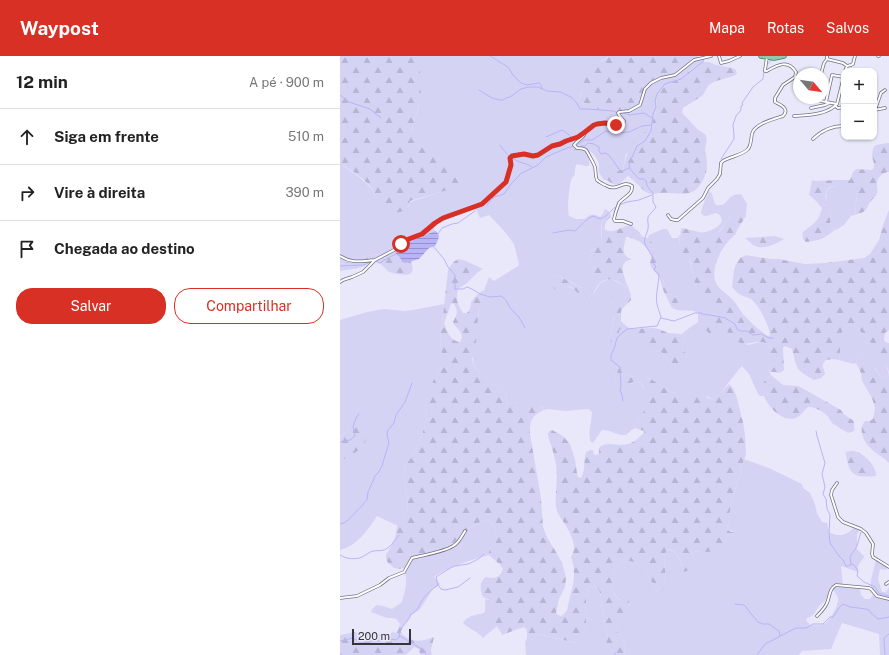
<!DOCTYPE html>
<html lang="pt">
<head>
<meta charset="utf-8">
<style>
	body { margin:0; font-family:"Public Sans",sans-serif; background:#f6f6f6; color:#222 }
	.controls { position:absolute; right:12px; top:12px; display:grid; overflow:hidden; border-radius:8px; box-shadow:0 1px 3px #0004 }
	.controls button { width:36px; height:36px; display:grid; place-items:center; padding:0; border:0; border-bottom:1px solid #e0e0e0; background:#fff; color:#222; font:20px sans-serif }
	.compass { position:absolute; left:453px; top:12px; width:36px; height:36px; border-radius:50%; background:#fff; box-shadow:0 1px 3px #0004; rotate:119deg }
	.scale { position:absolute; left:12px; bottom:10px; width:59px; box-sizing:border-box; padding-left:4px; border:2px solid #35353c; border-top:0; font-size:11px; line-height:14px; white-space:nowrap; color:#35353c; -webkit-text-stroke:3px #e9e8fb; paint-order:stroke }
	.stop { position:absolute; width:12px; height:12px; margin:-9px; border:3px solid #d93025; border-radius:50%; background:#fff }
	.stop.end { background:#d93025; border-color:#fff; box-shadow:0 1px 4px #0008 }
	.list { margin:0; padding:0; list-style:none }
	h2 { display:flex; justify-content:space-between; align-items:center; height:52px; margin:0; padding:0 16px; font-size:17px }
	h2 small { font-size:13px; font-weight:400; color:#767676 }
	.list li { display:grid; grid-template-columns:26px 1fr auto; gap:12px; align-items:center; box-sizing:border-box; height:56px; padding:0 16px; border-top:1px solid #e0e0e0 }
	.list b { display:block; font-size:15px; white-space:nowrap }
	.list em { font-size:13px; font-style:normal; color:#767676 }
	.actions { display:flex; gap:8px; padding:12px 16px }
	.actions a { flex:1; padding:9px 0; border:1px solid #d93025; border-radius:16px; text-align:center; font-size:14px; color:#d93025 }
	.actions .main { background:#d93025; color:#fff }
	.icon { flex:none; width:22px; height:22px; fill:none; stroke:currentColor; stroke-width:2; stroke-linecap:round; stroke-linejoin:round }
	.map { position:relative; flex:none; width:549px; height:599px; overflow:hidden }
	header { display:flex; align-items:center; gap:24px; box-sizing:border-box; height:56px; padding:0 20px; background:#d93025; color:#fff }
	header strong { font-size:19px }
	nav { display:flex; gap:22px; margin-inline-start:auto; font-size:14px }
	main { display:flex }
	aside { flex:1; background:#fff }
	.map>svg:first-child { display:block }
	.grass { fill:#d5d3f4; fill-rule:evenodd }
	.forest { fill:url(#forest-firs); fill-rule:evenodd }
	.water { fill:url(#water-rules) }
	.lines { fill:none; stroke-linecap:round; stroke-linejoin:round }
	.stream { stroke:#b9b3f8; stroke-width:1 }
	.minor-casing { stroke:#737283; stroke-width:3.5 }
	.primary-casing { stroke:#3d7e5e; stroke-width:5.5 }
	.minor { stroke:#fff; stroke-width:2 }
	.primary { stroke:#8dc9aa; stroke-width:4 }
	.route { stroke:#d93025; stroke-width:5 }
</style>
</head>
<body>
<header>
<strong>Waypost</strong>
<nav><a>Mapa</a><a>Rotas</a><a>Salvos</a></nav>
</header>
<main>
<aside>
<h2>12 min<small>A pé · 900 m</small></h2>
<ul class="list">
<li><svg class="icon" aria-label="ahead" viewBox="0 0 24 24"><path d="M12 20V5M6 11l6-6 6 6"/></svg><div><b>Siga em frente</b></div><em>510 m</em></li>
<li><svg class="icon" aria-label="right" viewBox="0 0 24 24"><path d="M7 20v-9h11M14 6l5 5-5 5"/></svg><div><b>Vire à direita</b></div><em>390 m</em></li>
<li><svg class="icon" aria-label="arrive" viewBox="0 0 24 24"><path d="M6 21V4h12l-3 4 3 4H6"/></svg><div><b>Chegada ao destino</b></div></li>
</ul>
<div class="actions"><a class="main">Salvar</a><a>Compartilhar</a></div>
</aside>
<div class="map">
<svg width="549" height="599" viewBox="0 0 549 599">
	<defs>
		<pattern id="forest-firs" width="22" height="20" patternUnits="userSpaceOnUse"><rect width="22" height="20" fill="#d5d3f4"/><path d="M5 1l3.5 6h-7zM16 11l3.5 6h-7z" fill="#b7b6d2"/></pattern>
		<pattern id="water-rules" width="6" height="5" patternUnits="userSpaceOnUse"><rect width="6" height="5" fill="#b9b3f8"/><path d="M0 2.5h6" fill="none" stroke="#9792ca"/></pattern>
	</defs>
	<rect width="100%" height="100%" fill="#e9e8fb"/>
	<path class="grass" d="M83 0H270L259 6 255 7 249 13 246 21 240 40 244 47 266 55 303 42 307 34 317 21 338 17 354 1V0H357L364 6 353 11 346 18 322 33 317 38 316 55 311 70 286 98 283 113 267 123V124H264C262 121 260 119 259 116 258 111 259 114 259 109 258 103 254 98 250 95L249 110H246L237 108C234 112 236 115 234 120 233 121 232 121 232 122 229 128 227 154 229 160L236 163H245C250 158 253 157 260 161L264 156V153L267 154C260 168 261 173 262 188L261 190 251 194 249 202C250 205 253 208 253 211 256 220 252 230 243 232L215 218 221 233 227 230 249 241C261 234 254 226 271 223L283 229 286 232C284 240 277 244 270 248L274 266 270 280 283 277H279V274C282 273 286 274 289 274L297 285 311 295 318 294H320L329 305 330 308V313L340 307H345L347 299V297L343 296C341 292 343 290 345 287V284L341 279 345 275 358 266V257C350 252 341 257 332 252L335 251 337 241 329 238 327 234 323 224 319 218 317 213 314 190 308 183 309 179 323 173H327L332 182H337L340 179 339 190 337 196 342 202H349L356 231 383 255 388 258V261L386 263 372 257 376 276 381 273H384L388 276 394 283 408 289 420 286 425 287 428 289 431 295 429 314 431 319C424 326 421 329 424 340H420L418 338 409 318 402 310 400 312 381 336 372 344 369 341 355 338H339L331 336 311 323 305 321H295L283 318 279 311V301L277 314 274 325 275 329 291 328 294 325H297L301 327C305 334 308 348 304 356 301 362 293 364 295 372L292 374 286 379C277 380 272 374 262 374L253 387 251 386C247 376 252 366 252 356L248 353 225 355 208 353 204 354V353L202 351 174 346 168 351 166 337C156 329 138 319 134 308 130 300 140 249 143 238 144 233 147 227 149 221L154 225 178 210 179 208 174 188 165 176 149 159 140 162 136 153C121 155 107 163 93 170L95 175C86 179 59 188 55 196 44 198 33 198 22 201 15 203 8 207 0 208V107L19 121 29 130 33 134 36 146 46 154 67 152 69 150 70 146 110 133 116 120C105 112 95 102 85 93 82 90 77 86 74 82 69 72 77 59 79 49 81 36 76 10 83 0Z
		M498 129H503L514 130 517 136 515 159 511 160 504 169 496 174 490 171 491 154 490 151 486 146C488 133 482 134 498 129Z
		M369 135C375 139 372 145 376 149 390 151 385 138 401 138L407 148 406 158 403 156 390 160 386 167 379 175 376 178 372 179 361 177C369 175 378 173 382 165L380 159 376 157C370 158 365 163 361 157 362 150 366 142 369 135Z
		M104 248 100 285 102 298V311L93 325 85 351 87 361 80 386 71 402 66 407 64 426 68 446 67 454 64 460 58 470 37 460C28 474 17 490 0 494V405C9 401 19 395 24 387L10 372 3 379 0 381V264L27 256 44 253 65 255 73 254Z
		M513 269C515 271 518 273 520 275 529 283 548 308 549 319L546 322 540 320 536 313 519 299 516 307 514 308 499 304 500 299V282L504 271Z
		M404 403 429 412 462 428 463 432 470 437 475 448 477 457 482 466 487 467 489 476C499 482 508 479 515 470L522 472 517 478V493L524 500V501L518 510V516L501 510 503 530 520 532 521 539 525 543H530L534 537 530 532 531 524 536 504 548 511 546 514 540 513 538 523 542 536H546L549 531V599H540L539 578 502 567 491 593 462 595 459 599H284C287 587 283 584 276 574 280 565 288 558 290 547L278 543 272 534 273 518 280 506C302 500 308 521 318 536L326 528 324 501 327 493C336 494 341 503 342 511L352 500 354 496H363L394 476 387 473 389 465V459L394 437 400 419 402 409ZM492 533 493 534C495 536 497 539 498 542 499 549 490 565 484 568 480 570 475 569 470 569L466 564 467 562C474 561 476 554 480 549 482 547 484 546 485 545 488 541 488 537 492 533Z
		M150 464 154 470 156 478C153 486 149 491 149 499 137 502 102 513 94 521L100 528 92 534 81 552 78 555 72 558 63 570 60 568 56 563 53 562H47L31 556 32 553 37 549 43 550 52 553 62 546C64 538 69 524 64 516L70 504 117 489 130 472 140 466Z
		M254 530 259 533 261 541 262 552 268 581 265 590V599H186L185 586 187 582 188 585 195 582 198 578 235 587C249 580 245 563 246 550 246 544 247 537 248 531Z
		M145 543 150 544 153 546C155 557 149 559 157 570L143 582C137 575 129 573 123 567 128 559 136 559 144 557 146 553 145 547 145 543Z"/>
	<path class="forest" d="M0 0H83L82 2 80 11 81 42 72 72 73 77 75 83 81 89 116 120 119 126 111 133 70 145C67 163 44 157 36 146 34 143 35 138 33 134 32 132 29 129 27 127 19 119 9 113 0 107Z
		M270 0H354L355 4 351 9 343 12 338 17 317 21 307 34 303 42 301 49C295 52 289 56 283 57 274 59 246 51 241 44 240 35 246 14 253 8 257 5 254 8 259 6 263 5 267 2 270 0Z
		M363 6H369L376 9 392 12 396 14 397 18C389 23 376 23 369 29 366 32 365 37 362 40L343 52 342 56 344 59C349 63 352 68 356 72 359 75 364 76 366 80 368 85 365 90 365 95 366 99 367 103 367 107 368 117 361 132 352 136 343 140 331 136 321 137 318 137 315 138 312 138 303 138 296 124 288 120 279 128 277 133 266 123L267 120 283 113 288 94 292 88 311 70 316 55 317 38 322 33 346 18 353 11Z
		M547 87H549V116C543 116 537 121 537 128 537 131 538 135 537 138 536 141 533 142 531 145 529 146 529 148 528 150 526 156 521 157 515 159L517 136 514 131C507 130 487 127 486 136 485 140 486 143 486 146L490 151 491 154 490 171 495 174C483 183 481 184 466 186 462 183 462 180 463 176 473 168 479 166 482 152L474 143 469 139 472 124 477 125 495 124H510L513 116 516 113 532 114 534 112V108L532 100 533 92 536 89Z
		M267 154 269 156 271 159V161C266 164 264 168 265 174 274 178 282 170 291 169L298 175 303 181 308 182 314 190 316 198V207L319 218 323 224 329 238 337 241 338 246 335 251 332 252 324 236 319 221 311 211 310 207 311 200 306 191 299 185 288 181H286C284 190 280 199 291 203 277 208 284 219 287 229 290 234 291 239 291 244L282 253 281 256V265L284 268 288 271 291 273 313 272 319 273 328 277 342 278 341 279 346 286C344 289 341 292 343 296L347 297V299L345 307H340V308L342 312 341 314 335 317 331 315 329 305 320 294H318L311 295 303 292 299 289 289 274C286 274 282 273 279 274V277L284 278C283 285 278 287 271 286 268 278 274 272 274 263 273 261 270 258 269 255 267 246 283 242 286 232 280 225 268 219 260 227 253 234 256 240 244 242L231 231 227 230 221 233 216 234C210 230 208 225 212 219L215 218 242 232C251 230 255 220 253 212 252 206 247 202 250 197 252 191 259 192 262 188 262 173 260 168 267 154Z
		M549 154V274L545 277 544 284 547 287H549V317L548 313C538 297 529 281 513 269L504 271 500 282V299L499 304 493 303 486 304C480 310 484 311 485 318L481 322 474 324C455 314 457 312 452 293L445 290 443 292 444 314 440 317 435 316H430C427 307 435 291 425 287 415 283 409 291 398 286 391 282 389 274 381 273L373 279C363 276 364 267 367 259L372 257 386 263 388 261V259C371 247 360 247 354 224 352 217 352 209 349 202H342L337 199V194L339 190 341 173 342 172 372 179C383 177 386 164 394 156H403L406 158V160L397 174 396 178C384 187 369 211 376 227 380 235 388 238 393 244 397 248 399 253 402 257 410 266 419 274 428 280L430 279C429 269 419 249 411 243 407 241 402 240 399 238 396 236 394 233 392 231L394 214 396 208 400 202 406 199 431 203H439L465 208 486 207 524 202 530 198 539 184 543 169Z
		M435 180 444 183C435 188 423 195 413 189 410 187 408 184 405 182Z
		M55 196 61 203 62 206 65 207 71 205 73 213C72 215 72 217 70 218 66 220 52 218 48 215 44 212 41 207 36 206 28 205 28 209 22 211 15 213 7 214 0 215V208C8 207 15 203 22 201 33 198 44 198 55 196Z
		M119 203 126 205 143 213 138 216 127 227 118 233C116 244 117 247 123 257H127C131 253 130 251 131 247 133 242 139 236 144 234L138 260 135 298 132 303C134 317 155 328 166 337L168 350 174 346C183 348 196 347 204 353V354C191 360 190 365 190 378L201 442 203 471 207 481 222 506 226 522 225 531 219 543 216 557 218 559 221 560 224 558 227 554C231 535 238 520 231 501 240 487 226 471 219 459 214 451 216 444 216 435 217 426 217 416 216 408 215 404 214 399 213 396 212 390 208 383 208 378 209 375 209 375 212 374L223 380 230 388 235 403 237 417 238 421 241 422C246 414 243 405 246 396L250 394H253L254 399H256C260 398 259 396 259 392 266 384 277 391 287 388 294 387 299 381 304 377V375L295 372 294 368C297 363 302 360 304 355 307 349 306 323 296 325 293 325 292 327 290 328 285 332 281 332 275 330L274 326 277 314C276 309 273 308 275 302L279 301V311L283 318 295 321H305L311 323 331 336 339 338H361L372 344 381 336 389 328 393 332 396 339 403 366 405 379 406 399 402 409 400 419 394 437 389 459V465L387 473 391 476H396C399 489 378 495 367 496 363 497 359 495 354 496L352 500C354 506 353 509 349 514L344 516C342 512 342 509 341 506 339 500 335 495 330 493H327L324 501 326 528 321 536H318C308 521 302 500 280 506L273 518 272 534 274 538 279 544 287 541C295 552 281 565 276 574 283 584 287 587 284 599H265V590L268 581 262 552 261 541 259 533 254 530 248 531C247 537 246 542 246 548 245 558 248 570 243 580 241 583 238 585 236 587L198 578 195 582 188 585 187 583V574L184 571 178 573 162 579C160 573 153 567 152 560 151 555 154 551 153 546L150 544 143 541C140 535 139 525 146 521 154 523 160 522 163 513 160 507 154 504 149 499 149 491 152 486 156 478L154 470 150 464 140 466 130 472 117 489 106 495 72 502 68 511 59 513 54 512 48 507 46 503V499L55 483 57 470 64 460 67 454 68 446 64 426 66 407 71 402 80 386 87 361 85 351 88 339 93 325 102 311V298L100 285 108 214C111 209 113 205 119 203ZM113 247C119 255 117 258 113 266 116 274 126 276 120 286 110 285 107 275 104 267L111 248Z
		M519 299C529 305 534 310 540 320L546 322 549 319V407C543 401 535 397 529 391 523 384 518 373 525 365H529L533 363 535 352 532 342 522 325 521 317 516 307Z
		M431 319 443 329 458 330 462 332 501 354C504 361 511 361 514 366 514 367 514 373 515 374L512 376 508 377 495 369 493 368C489 359 478 351 468 351 464 354 461 360 456 362 440 368 416 340 424 326 426 323 429 321 431 319Z
		M18 368C22 368 24 369 25 373 32 389 12 400 0 405V381L3 379 10 372Z
		M510 395C513 395 516 395 520 397 527 401 537 412 536 420 515 422 509 420 506 398L505 396Z
		M60 568 63 570 61 575V577C72 587 80 586 94 581L91 594 92 599H80L79 593 74 591 68 597 65 599H0V580L1 579 14 576 22 579 27 576 47 579 53 576 56 577 57 576Z"/>
	<path class="water" d="M95 175 97 176 99 180 98 184 95 190 89 192 79 203 65 207 62 206C61 201 57 200 55 196 59 188 86 179 95 175Z"/>
	<g class="lines">
		<path class="stream" d="M150 0 168 11 173 19 181 27 187 29 199 27 201 29 202 32
			M424 12 425 10 433 3
			M139 34 152 42 160 44H163L166 42 170 41 181 33 189 31H198L207 35 220 36 231 41 236 46 240 53H248L273 55 278 57
			M0 39 9 46 30 53 41 62
			M283 57 290 59 304 57 312 62
			M206 81 222 74 227 77 236 86
			M160 89C166 98 170 102 180 106 185 108 188 108 192 111
			M234 94 241 90H245L248 87 254 88 259 91V95L261 98 265 97 269 99 281 116 289 112
			M381 103 394 83V79L393 69 396 60 401 54V50L403 49 402 47 413 31 423 23 424 15
			M147 149 154 141 164 138 171 128 177 122 180 118 198 109 206 101 227 92 235 90 244 84H252L266 75 276 77 289 76 302 70 311 69
			M279 149 287 146 299 144 312 139
			M213 177 229 174 235 175C241 170 246 162 254 160 264 168 268 155 276 151
			M98 178 102 172 112 168 118 167 135 155
			M93 190 104 203 108 211 115 219V233H123L127 231 132 233 140 238 150 241 161 240 166 244 170 252 179 261 185 272
			M35 205 40 207 48 202 56 198
			M0 210 24 209 32 205
			M321 262 334 265 355 257H361L363 258 376 260 385 262 395 268 397 273 400 275H407L413 279 421 278 429 282H433
			M283 345 282 339 280 334 281 330 280 311 271 304V299L274 293 277 282 282 277 287 273 317 270 321 261C320 257 318 253 317 248 315 240 319 227 319 218L314 214 316 210 313 208C315 200 308 195 305 188 303 183 307 178 308 173 309 169 307 165 308 161 310 157 314 155 316 151L313 146V137L307 130 306 125 304 123H299L290 113 289 108 297 90 305 85 311 75 313 58 316 51 315 45 317 38 325 28 341 23 360 8 363 6 364 0
			M476 375 477 380 485 407 482 418 485 431 483 438 486 443 487 453 490 459 489 477 490 487 499 500 503 504 506 510H508L512 508 515 510 518 515 517 520 524 526 535 531 539 537 549 540
			M0 386 10 384 15 380 13 371 16 362 19 358
			M0 468C7 467 11 461 16 456 17 454 19 453 21 451 24 448 24 446 27 444L28 436 33 425 35 420 38 417 42 410 43 406 49 387 47 378 48 374 54 367 56 359 65 346 72 327
			M0 499C6 503 15 504 22 501 26 499 29 496 33 495 39 494 43 496 49 491 53 488 55 483 59 479
			M511 508 510 501 517 490 521 476
			M130 522 118 531 105 534 101 533 98 529 96 521C99 519 111 511 115 510 119 509 124 509 128 508 133 506 141 502 144 498
			M395 548 404 549 406 551 408 554 418 566 423 568H429L439 575 440 580
			M59 581C61 567 68 568 71 558 78 555 79 549 83 543 87 538 92 533 98 529
			M0 585 13 582 21 587 30 585H42L50 583 56 584 60 580 85 595 86 599
			M0 598 2 599
			M275 599V597
			M417 599 425 588 435 583 446 577 456 572H466L473 568H483L490 561H493L499 552 503 548 510 551 526 553 529 554 531 557 538 563 549 561
			M545 599 544 582 549 578"/>
		<g class="minor-casing">
			<path id="minor" d="M379 0 381 7 389 5 400 0
				M538 0H539
				M487 3 503 7 507 10 505 15
				M507 10 511 9 513 8 515 0
				M481 18 484 7 487 3V0
				M477 42V43L481 45 497 48
				M486 46 492 19 504 21
				M495 50 498 52 504 51
				M471 52 485 49 489 47
				M534 54 545 52
				M535 54 541 37 545 34
				M454 60C467 59 487 59 497 48L504 20
				M245 77C243 83 237 84 234 89L237 92C239 92 243 92 246 94 248 97 254 108 255 111 256 115 255 120 257 124 259 126 263 128 265 129 278 137 282 123 292 130 293 139 283 141 279 147 277 152 275 158 274 163L275 165H283L291 168
				M473 83C482 74 491 70 504 70
				M328 159 331 163 335 164H338L363 142 368 132 377 123 380 118 381 107 383 105C389 101 403 99 408 93 411 90 411 83 412 78 414 68 434 63 443 60 450 53 441 49 435 46V42L443 29 455 21 456 16C448 3 437 9 427 15H425V14L427 1
				M0 200C13 208 21 205 35 204
				M0 226 3 224 12 221 23 216 35 204 54 194 63 186 82 178 99 164 142 148 166 126 171 109 170 102 172 100 184 98 193 100 198 99 212 90 221 88 226 85 238 81 245 76 254 69 257 68 265 67 276 69 283 68 284 65 279 59 278 57 279 56 289 55 300 49 305 33 311 27 321 22 335 19 354 4 371 0
				M497 427 492 434 491 439 498 461 503 466 521 473 526 477 533 488 532 498 533 501 549 511
				M546 528 549 526
				M0 542 17 540 40 529 49 522 64 516 72 502C83 499 104 496 113 490 119 487 122 480 125 475
				M477 560C481 556 485 552 487 547 490 540 489 533 496 529L529 532 531 533 537 540 549 543"/>
		</g>
		<g class="primary-casing">
			<path id="primary" d="M421 0 434 2 444 0"/>
		</g>
		<use href="#minor" class="minor"/>
		<use href="#primary" class="primary"/>
	</g>
	<g class="lines">
		<path class="route" d="M61 188 66 184 82 178 95 167 103 162 142 148 166 126 171 109 170 102 172 100 184 98 193 100 198 99 212 90 220 88 226 85 238 81 245 76 254 69 257 68 265 67 276 69"/>
	</g>
</svg>
<div class="controls">
<button>+</button>
<button>−</button>
</div>
<svg class="compass" viewBox="-18 -18 36 36"><path d="M0-13l5 13h-10z" fill="#e53935"/><path d="M0 13l5-13h-10z" fill="#767676"/></svg>
<div class="scale">200 m</div>
<div class="stop" style="left:61px;top:188px"></div>
<div class="stop end" style="left:276px;top:69px"></div>
</div>
</main>
</body>
</html>
